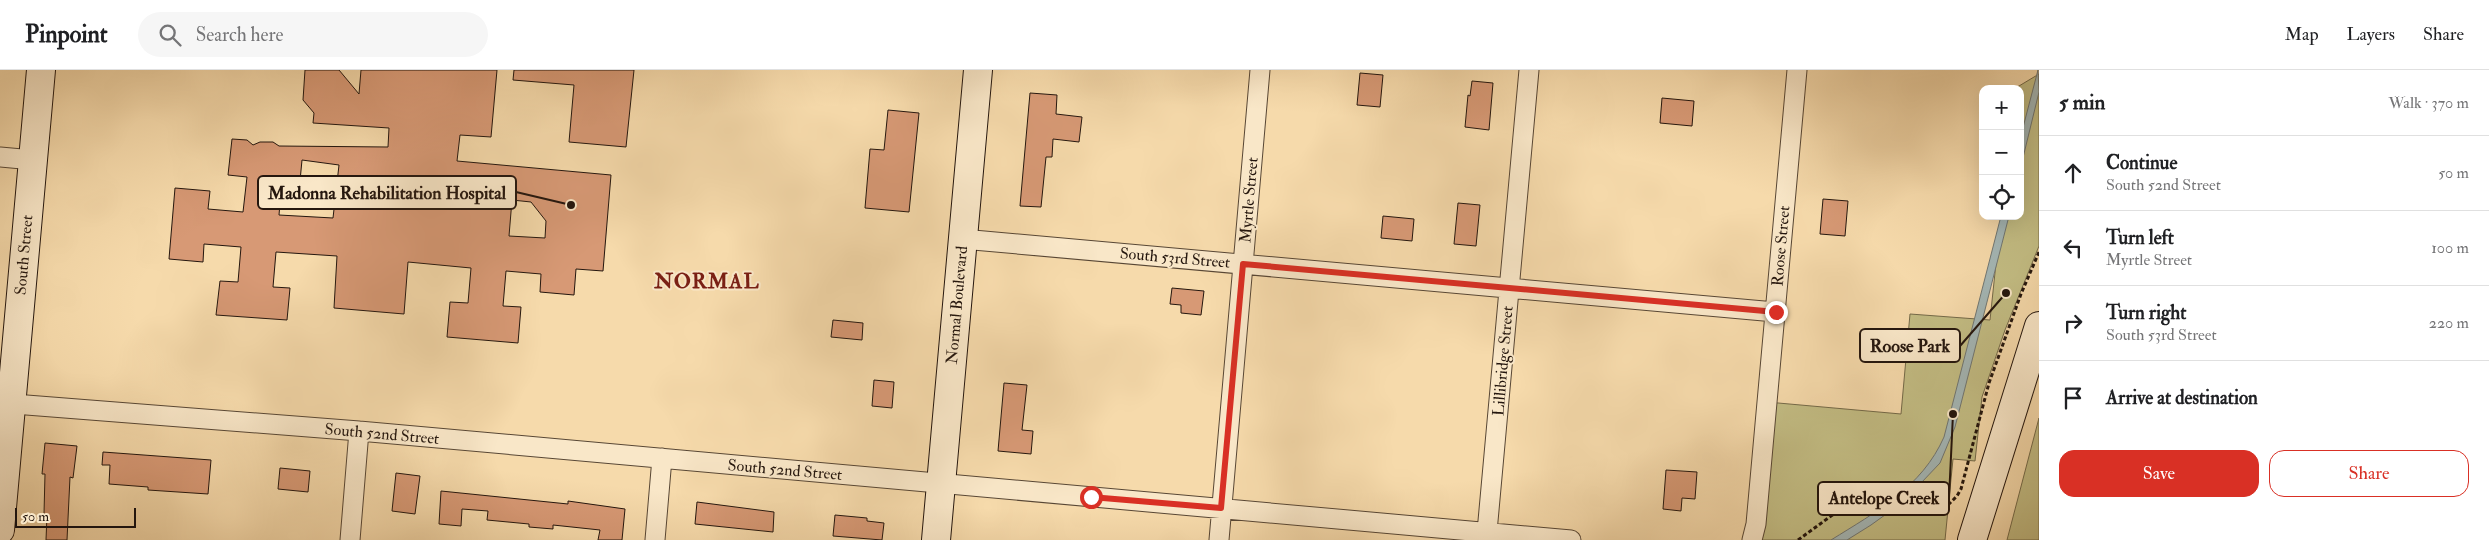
<!DOCTYPE html>
<html lang="en">
<head>
<meta charset="utf-8">
<style>
	body { margin:0; font-family:"IM FELL Double Pica",serif; background:#f6f6f6; color:#202124 }
	.controls { position:absolute; right:15px; top:15px; display:grid; overflow:hidden; border-radius:10px; box-shadow:0 5px 20px #0002 }
	.controls button { width:45px; height:45px; display:grid; place-items:center; padding:0; border:0; border-bottom:1px solid #e0e0e0; background:#fff; color:#202124; font:25px sans-serif }
	.scale { position:absolute; left:15px; bottom:12px; width:121px; box-sizing:border-box; padding-left:5px; border:2px solid #24160e; border-top:0; font-size:14px; line-height:18px; white-space:nowrap; color:#24160e; -webkit-text-stroke:4px #f9e7c8; paint-order:stroke }
	.stop { position:absolute; width:15px; height:15px; margin:-11px; border:4px solid #d93025; border-radius:50%; background:#fff }
	.stop.end { background:#d93025; border-color:#fff; box-shadow:0 1px 5px #0008 }
	.list { margin:0; padding:0; list-style:none }
	h2 { display:flex; justify-content:space-between; align-items:center; height:65px; margin:0; padding:0 20px; font-size:21px }
	h2 small { font-size:16px; font-weight:400; color:#757577 }
	.list li { display:grid; grid-template-columns:32px 1fr auto; gap:15px; align-items:center; box-sizing:border-box; height:75px; padding:0 20px; border-top:1px solid #e0e0e0 }
	.list b { display:block; font-size:19px; white-space:nowrap }
	.list p { margin:0; font-size:16px; white-space:nowrap; color:#757577 }
	.list em { font-size:16px; font-style:normal; color:#757577 }
	.actions { display:flex; gap:10px; padding:15px 20px }
	.actions a { flex:1; padding:11px 0; border:1px solid #d93025; border-radius:15px; text-align:center; font-size:18px; color:#d93025 }
	.actions .main { background:#d93025; color:#fff }
	.icon { flex:none; width:28px; height:28px; fill:none; stroke:currentColor; stroke-width:2; stroke-linecap:round; stroke-linejoin:round }
	.map { position:relative; flex:none; width:2039px; height:470px; overflow:hidden }
	header { display:flex; align-items:center; gap:30px; box-sizing:border-box; height:70px; padding:0 25px; background:#fff; border-bottom:1px solid #e0e0e0 }
	header strong { font-size:24px }
	nav { display:flex; gap:28px; margin-inline-start:auto; font-size:18px }
	.search { width:350px; height:45px; background:#f6f6f6; display:flex; align-items:center; gap:12px; box-sizing:border-box; padding:0 18px; border-radius:28px; color:#757577; font-size:19px }
	main { display:flex }
	aside { flex:1; background:#fff }
	.map>svg:first-child { display:block }
	.green { fill:#c3bd84; stroke:#746a49 }
	.water { fill:#a4b7b6; stroke:#717773 }
	.building { fill:#d79975; stroke:#24160e; fill-rule:evenodd }
	.lines { fill:none; stroke-linecap:round; stroke-linejoin:round }
	.minor-casing { stroke:#584735; stroke-width:21 }
	.secondary-casing { stroke:#24160e; stroke-width:30 }
	.path { stroke:#24160e; stroke-width:3; stroke-dasharray:4 2.5; stroke-linecap:butt }
	.minor { stroke:#f9e7c8; stroke-width:19 }
	.secondary { stroke:#f9e7c8; stroke-width:28 }
	.route { stroke:#d93025; stroke-width:6 }
	.labels { text-anchor:middle; dominant-baseline:central; stroke-width:4; stroke-linejoin:round; paint-order:stroke }
	.street-label { font-size:16px; fill:#24160e; stroke:#f9e7c8 }
	.district-label { font-size:21px; font-weight:bold; letter-spacing:1px; fill:#7a1f14; stroke:#f9e7c8 }
	.leader { fill:none; stroke:#24160e; stroke-width:2 }
	.callout-dot { fill:#24160e; stroke:#f9e7c8; stroke-width:2 }
	.callout { fill:#f9e7c8; stroke:#24160e; stroke-width:2 }
	.callout-label { font-size:18px; text-anchor:middle; font-weight:bold; fill:#24160e }
</style>
</head>
<body>
<header>
<strong>Pinpoint</strong>
<div class="search"><svg class="icon" aria-label="search" viewBox="0 0 24 24"><circle cx="10" cy="10" r="6"/><path d="M15 15l6 6"/></svg>Search here</div>
<nav><a>Map</a><a>Layers</a><a>Share</a></nav>
</header>
<main>
<div class="map">
<svg width="2039" height="470" viewBox="0 0 2039 470">
	<rect width="100%" height="100%" fill="#f6daab"/>
	<filter id="stains"><feTurbulence type="fractalNoise" baseFrequency=".004" numOctaves="4"/><feColorMatrix values="0 0 0 0 .2 0 0 0 0 .09 0 0 0 0 .02 0 0 0 .5 -.17"/></filter>
	<radialGradient id="worn" r=".72"><stop offset=".6" stop-color="#630" stop-opacity="0"/><stop offset="1" stop-color="#630" stop-opacity=".3"/></radialGradient>
	<path class="green" d="M2039 4V176L2005 260 1982 327 1975 391 1953 389 1945 470H1752L1767 332 1901 344 1910 244 1990 250 2001 146H2020V19H2014Z
		M2039 348V470H2007Z"/>
	<path class="water" d="M2038 0 2039 22 2020 100V69Z
		M2001 146H2009L1955 357 1940 393 1903 432 1871 455 1847 470H1831C1876 442 1922 417 1944 367Z"/>
	<path class="building" d="M305 0H339L359 24 361 0H497L491 67 460 65 457 91 611 105 603 201 576 199 574 225 540 222 541 204 506 201 503 236 521 237 518 273 447 267 450 232 468 233 471 198 408 192 404 244 334 238 337 186 276 182 273 217 290 218 287 250 216 245 220 211 238 212 241 177 204 174 203 192 169 189 175 118 210 121 208 139 243 142 247 107 228 105 232 69 247 70 253 75 260 72H273L279 76 388 77 389 58 313 53 314 43 303 30ZM302 90 339 95 333 148 279 145 282 110 300 111ZM512 130 531 132 546 151 545 168 509 166Z
		M514 0H634L626 77 569 72 574 15 513 10Z
		M1360 3 1383 5 1380 37 1357 35Z
		M1472 11 1493 13 1489 60 1465 57 1468 25 1470 26Z
		M1030 23 1057 25 1056 44 1082 47 1079 72 1053 69 1052 87H1046L1041 137 1020 136Z
		M1662 28 1694 31 1692 56 1660 53Z
		M888 40 919 43 909 142 865 138 870 79 884 80Z
		M1823 129 1848 131 1845 166 1820 164Z
		M1458 133 1480 135 1476 176 1454 174Z
		M1383 146 1414 149 1412 171 1381 168Z
		M1172 218 1204 221 1201 245 1181 243V235L1170 234Z
		M833 250 863 253 862 270 831 267Z
		M874 310 894 312 892 338 872 336Z
		M1004 313 1027 315 1022 360 1033 361 1031 384 998 381Z
		M45 373 77 376 73 408 70 407 67 470H46L47 445 44 444 45 404H42Z
		M103 382 211 390 208 424 148 420V417L109 414 110 395H102Z
		M280 398 310 401 308 422 278 419Z
		M1666 400 1697 402 1695 429 1682 428 1681 441 1663 439Z
		M396 403 420 406 415 444 392 441Z
		M441 421 568 434V431L625 439 622 470H598L600 460 553 455V459L529 457V454L487 450 488 441 462 439 461 456 439 454Z
		M697 432 774 442 773 462 695 454Z
		M835 445 867 448V451L884 453 882 470 833 466Z"/>
	<g class="lines">
		<g class="minor-casing">
			<path id="minor" d="M0 87 33 90
				M962 169 1775 242
				M1 333 359 361 1571 470
				M1487 462 1529 0
				M350 470 359 361
				M655 470 662 388
				M1219 470 1260 0
				M1752 470 1756 454 1797 0"/>
		</g>
		<g class="secondary-casing">
			<path id="secondary" d="M0 460 41 0
				M936 470 978 0
				M1972 470 2039 256"/>
		</g>
		<path class="path" d="M1798 470 1842 438 1860 436 1928 442 1939 440 1949 434 1957 426 1961 419 1989 313 2021 224 2039 182"/>
		<use href="#minor" class="minor"/>
		<use href="#secondary" class="secondary"/>
	</g>
	<g class="lines">
		<path class="route" d="M1091 427 1221 438 1243 194 1776 242"/>
	</g>
	<g class="labels">
		<g class="street-label">
			<text transform="translate(1249 130) rotate(-85)">Myrtle Street</text>
			<text transform="translate(1781 176) rotate(-85)">Roose Street</text>
			<text transform="translate(24 185) rotate(-85)">South Street</text>
			<text transform="translate(1175 188) rotate(5)">South 53rd Street</text>
			<text transform="translate(957 235) rotate(-85)">Normal Boulevard</text>
			<text transform="translate(1503 291) rotate(-85)">Lillibridge Street</text>
			<text transform="translate(382 364) rotate(5)">South 52nd Street</text>
			<text transform="translate(785 400) rotate(5)">South 52nd Street</text>
		</g>
		<g class="district-label">
			<text x="707" y="211">NORMAL</text>
		</g>
	</g>
	<path class="leader" d="M571 135L516 122M2006 223L1960 276M1953 344L1949 428"/>
	<g class="callout-dot">
		<circle cx="571" cy="135" r="5"/>
		<circle cx="2006" cy="223" r="5"/>
		<circle cx="1953" cy="344" r="5"/>
	</g>
	<g class="callout">
		<rect x="258" y="106" width="258" height="33" rx="5"/>
		<rect x="1860" y="259" width="100" height="33" rx="5"/>
		<rect x="1818" y="412" width="131" height="33" rx="5"/>
	</g>
	<g class="callout-label">
		<text x="387" y="129">Madonna Rehabilitation Hospital</text>
		<text x="1910" y="282">Roose Park</text>
		<text x="1884" y="434">Antelope Creek</text>
	</g>
	<rect width="100%" height="100%" filter="url(#stains)"/>
	<rect width="100%" height="100%" fill="url(#worn)"/>
</svg>
<div class="controls">
<button>+</button>
<button>−</button>
<button><svg class="icon" aria-label="locate" viewBox="0 0 24 24"><circle cx="12" cy="12" r="6"/><path d="M12 2v4M12 18v4M2 12h4M18 12h4"/></svg></button>
</div>
<div class="scale">50 m</div>
<div class="stop" style="left:1091px;top:427px"></div>
<div class="stop end" style="left:1776px;top:242px"></div>
</div>
<aside>
<h2>5 min<small>Walk · 370 m</small></h2>
<ul class="list">
<li><svg class="icon" aria-label="ahead" viewBox="0 0 24 24"><path d="M12 20V5M6 11l6-6 6 6"/></svg><div><b>Continue</b><p>South 52nd Street</p></div><em>50 m</em></li>
<li><svg class="icon" aria-label="left" viewBox="0 0 24 24"><path d="M17 20v-9H6M10 6l-5 5 5 5"/></svg><div><b>Turn left</b><p>Myrtle Street</p></div><em>100 m</em></li>
<li><svg class="icon" aria-label="right" viewBox="0 0 24 24"><path d="M7 20v-9h11M14 6l5 5-5 5"/></svg><div><b>Turn right</b><p>South 53rd Street</p></div><em>220 m</em></li>
<li><svg class="icon" aria-label="arrive" viewBox="0 0 24 24"><path d="M6 21V4h12l-3 4 3 4H6"/></svg><div><b>Arrive at destination</b></div></li>
</ul>
<div class="actions"><a class="main">Save</a><a>Share</a></div>
</aside>
</main>
</body>
</html>
